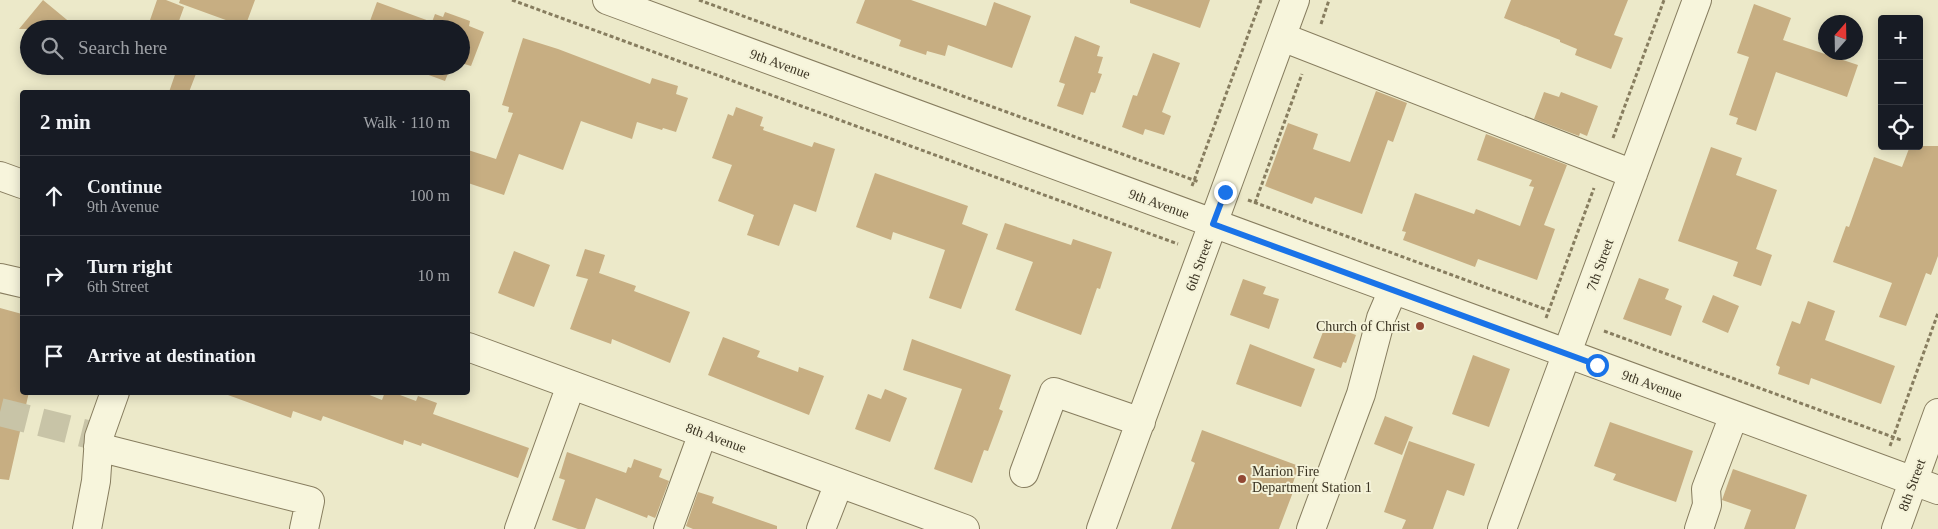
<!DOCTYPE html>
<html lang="en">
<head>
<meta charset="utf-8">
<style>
	body { margin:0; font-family:"Times New Roman",serif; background:#20242c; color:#f1f3f6 }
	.controls { position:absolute; right:15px; top:15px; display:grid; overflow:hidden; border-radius:5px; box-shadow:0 2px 12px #0003 }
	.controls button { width:45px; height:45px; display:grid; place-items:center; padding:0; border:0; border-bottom:1px solid #363941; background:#171b24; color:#f1f3f6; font:25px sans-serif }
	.compass { position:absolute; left:1818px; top:15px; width:45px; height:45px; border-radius:50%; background:#171b24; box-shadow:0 2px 12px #0003; rotate:20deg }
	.stop { position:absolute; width:15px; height:15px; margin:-11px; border:4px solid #1a73e8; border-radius:50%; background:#fff }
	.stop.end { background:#1a73e8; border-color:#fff; box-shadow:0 1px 5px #0008 }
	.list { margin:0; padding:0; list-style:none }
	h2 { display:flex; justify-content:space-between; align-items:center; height:65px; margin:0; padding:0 20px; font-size:21px }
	h2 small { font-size:16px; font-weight:400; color:#9ea1a6 }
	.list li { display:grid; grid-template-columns:32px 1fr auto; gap:15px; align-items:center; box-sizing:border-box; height:80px; padding:0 20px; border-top:1px solid #363941 }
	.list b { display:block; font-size:19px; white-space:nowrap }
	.list p { margin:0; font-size:16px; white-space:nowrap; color:#9ea1a6 }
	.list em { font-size:16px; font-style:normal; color:#9ea1a6 }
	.icon { flex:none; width:28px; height:28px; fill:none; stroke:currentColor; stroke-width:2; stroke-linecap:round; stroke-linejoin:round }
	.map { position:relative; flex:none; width:1938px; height:529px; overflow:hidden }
	.search { position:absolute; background:#171b24; box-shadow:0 2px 12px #0003; left:20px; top:20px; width:450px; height:55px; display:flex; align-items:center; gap:12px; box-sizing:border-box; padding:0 18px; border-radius:28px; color:#9ea1a6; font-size:19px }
	.panel { position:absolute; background:#171b24; box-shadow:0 2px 12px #0003; left:20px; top:90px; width:450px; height:305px; border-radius:5px }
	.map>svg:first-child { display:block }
	.building { fill:#c7ae82 }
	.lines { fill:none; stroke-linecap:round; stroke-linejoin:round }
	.minor-tunnel { stroke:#c8c4a7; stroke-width:28; stroke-dasharray:28 14; stroke-linecap:butt }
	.minor-casing { stroke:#877d5f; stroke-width:30 }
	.path { stroke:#877d5f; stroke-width:3; stroke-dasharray:4 2.5; stroke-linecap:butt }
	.minor { stroke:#f7f5dc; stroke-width:28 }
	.route { stroke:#1a73e8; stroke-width:6 }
	.poi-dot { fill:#924833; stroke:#f4f2d8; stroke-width:2 }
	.labels { text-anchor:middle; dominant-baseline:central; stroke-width:4; stroke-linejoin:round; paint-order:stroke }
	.street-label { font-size:14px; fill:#393221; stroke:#f4f2d8 }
	.poi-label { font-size:14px; fill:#393221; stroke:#f4f2d8; text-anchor:end }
</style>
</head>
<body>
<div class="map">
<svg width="1938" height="529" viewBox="0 0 1938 529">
	<rect width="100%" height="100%" fill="#ece9c9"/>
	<path class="building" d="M43 0 78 29H19Z
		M157 0H166L184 7 176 29H166L149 23Z
		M180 0H255L245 27 179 3Z
		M865 0H911L986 26 994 2 1031 16 1012 68 948 45 945 56 927 51 926 55 899 46 901 40 856 23Z
		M1130 0H1210L1200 28 1130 3Z
		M1511 0H1628L1614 35 1623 38 1611 69 1575 55 1577 49 1560 42V40L1504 18Z
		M377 2 432 22 435 14 443 17 445 12 470 21 469 26 484 32 471 66 461 63V29H367Z
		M1754 4 1791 18 1783 40 1858 65 1847 97 1776 72 1756 131 1736 124 1738 118 1729 115 1749 57 1737 53Z
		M1075 36 1100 46 1097 56 1103 57 1098 73 1102 74 1095 93 1091 92 1083 115 1057 106 1065 84 1059 82Z
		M523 38 558 49 650 84 652 78 678 86 676 94 688 98 676 132 663 128 662 130 637 122 632 139 581 121 563 170 519 154 504 195 468 183V150L496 159 513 113 508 112 509 107 502 105Z
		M1153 53 1180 63 1162 112 1171 116 1164 135 1145 129 1143 135 1122 127 1133 95 1137 96Z
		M178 66H199L189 92H169Z
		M416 66H451L445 81 415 70Z
		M1376 91 1407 103 1393 142 1388 140 1362 214 1315 197 1312 204 1265 186 1288 123 1318 134 1313 149 1350 162Z
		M1544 92 1559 97 1561 92 1598 106 1587 136 1580 133 1579 136 1534 119Z
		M736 107 763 117 760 126 764 127 763 130 812 147 814 142 835 149 816 212 794 204 779 246 747 235 754 215 718 201 732 165 712 158 728 114 733 116Z
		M1486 134 1567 165 1544 225 1555 229 1537 280 1478 259 1475 267 1403 240 1406 232 1402 231 1415 193 1474 214 1476 209 1520 226 1534 187 1529 186 1532 180 1477 160Z
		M1910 146H1938V256L1931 275 1926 273 1906 326 1879 317 1892 283 1833 262 1846 226 1849 227 1874 157 1902 167Z
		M1711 147 1742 158 1736 175 1777 190 1756 249 1772 255 1761 286 1733 276 1738 262 1678 241Z
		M875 173 968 206 962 224 988 234 961 309 929 298 945 250 893 232 891 240 856 227Z
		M1005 223 1071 245 1073 239 1112 252 1100 289 1097 288 1081 335 1015 310 1033 262 996 249Z
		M585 249 605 255 599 273 636 286 634 291 690 312 670 363 612 339 611 344 570 329 588 279 576 276Z
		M514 251 550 265 534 307 498 293Z
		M1639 278 1669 289 1665 299 1682 306 1671 336 1623 319Z
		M1243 279 1266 287 1263 294 1279 299 1269 329 1230 315Z
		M1713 295 1739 306 1728 333 1702 322Z
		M1808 301 1835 311 1825 340 1895 366 1881 404 1811 378 1809 385 1778 374 1780 367 1776 365 1792 321 1800 324Z
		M0 308 22 314V392H29L9 480 0 479Z
		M1326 324 1356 335 1346 363 1343 362 1341 368 1313 358Z
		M723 337 760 351 757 357 798 372 799 367 824 376 809 415 708 375Z
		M912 339 1011 375 999 409 1003 411 988 451 984 450 972 483 934 469 962 389 903 370Z
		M1250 344 1315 369 1301 407 1236 384Z
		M1473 355 1510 369 1489 427 1452 414Z
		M885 389 907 398 890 442 855 429 868 394 881 399Z
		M229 392H362L382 400 385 392H392L416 401 418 396 437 403 433 414 529 448 518 478 422 443 421 446 404 440 403 445 323 416 321 421 293 411 291 418 228 395Z
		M1385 416 1413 427 1402 455 1374 444Z
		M1610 422 1693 451 1676 502 1613 480 1616 474 1594 466Z
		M1202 430 1299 466 1290 491 1293 492 1279 529H1171L1195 463 1191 461Z
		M1409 441 1475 464 1464 496 1447 490 1433 529H1402L1406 520 1384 512Z
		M567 452 626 473 628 467 631 468 634 459 662 469 659 477 669 481 656 516 655 518 648 515 647 518 596 498 585 529H578L552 520 565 480 559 478Z
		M1733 469 1807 495 1795 529H1744L1751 510 1722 500Z
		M698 492 714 497 712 503 777 526V529H693L686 526Z"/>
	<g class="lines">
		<path class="minor-tunnel" d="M0 412 99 437"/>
		<g class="minor-casing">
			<path id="minor" d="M607 0 1938 490
				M1282 37 1633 174
				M0 176 22 184
				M0 278 22 283
				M468 347 965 529
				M98 447 310 501 304 529
				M1024 473 1054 392 1141 422
				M87 529 96 481 99 437 115 392
				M519 529 571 385
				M668 529 703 433
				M821 529 839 483
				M1101 529 1295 0
				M1311 529 1361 394 1381 318 1393 290
				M1502 529 1697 0
				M1699 529 1707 505 1706 489 1734 415
				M1896 529 1938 413"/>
		</g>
		<path class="path" d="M512 0 1178 244
			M699 0 1199 182
			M1321 24 1329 0
			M1613 138 1664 0
			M1192 186 1261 0
			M1248 200 1550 311
			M1255 203 1302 74
			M1546 318 1594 188
			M1604 331 1901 440
			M1890 446 1938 313"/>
		<use href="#minor" class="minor"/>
	</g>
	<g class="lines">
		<path class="route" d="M1225 192 1213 224 1597 365"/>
	</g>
	<g class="poi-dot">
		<circle cx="1420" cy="326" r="5"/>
		<circle cx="1242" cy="479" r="5"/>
	</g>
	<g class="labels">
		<g class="street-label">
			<text transform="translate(780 64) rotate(20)">9th Avenue</text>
			<text transform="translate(1159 204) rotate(20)">9th Avenue</text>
			<text transform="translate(1199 265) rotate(-70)">6th Street</text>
			<text transform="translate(1600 265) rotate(-70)">7th Street</text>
			<text transform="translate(1652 385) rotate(20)">9th Avenue</text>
			<text transform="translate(716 438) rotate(20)">8th Avenue</text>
			<text transform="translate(1912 485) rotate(-70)">8th Street</text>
		</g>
		<g class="poi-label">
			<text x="1410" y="326">Church of Christ</text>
			<text x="1252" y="471" text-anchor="start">Marion Fire<tspan x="1252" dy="16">Department Station 1</tspan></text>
		</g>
	</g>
</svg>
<div class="controls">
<button>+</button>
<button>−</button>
<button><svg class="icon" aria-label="locate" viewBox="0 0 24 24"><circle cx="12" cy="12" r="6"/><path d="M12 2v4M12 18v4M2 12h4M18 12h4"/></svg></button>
</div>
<svg class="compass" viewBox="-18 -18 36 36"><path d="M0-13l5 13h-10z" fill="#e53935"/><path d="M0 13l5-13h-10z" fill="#9ea1a6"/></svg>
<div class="stop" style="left:1597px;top:365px"></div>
<div class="stop end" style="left:1225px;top:192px"></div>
<div class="search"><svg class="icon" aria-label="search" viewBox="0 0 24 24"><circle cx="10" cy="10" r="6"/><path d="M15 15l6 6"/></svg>Search here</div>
<section class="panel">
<h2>2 min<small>Walk · 110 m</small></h2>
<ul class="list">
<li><svg class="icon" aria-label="ahead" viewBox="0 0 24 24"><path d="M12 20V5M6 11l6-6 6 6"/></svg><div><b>Continue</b><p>9th Avenue</p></div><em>100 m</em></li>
<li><svg class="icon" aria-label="right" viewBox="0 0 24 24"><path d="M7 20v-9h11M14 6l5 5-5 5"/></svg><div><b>Turn right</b><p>6th Street</p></div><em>10 m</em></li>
<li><svg class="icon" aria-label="arrive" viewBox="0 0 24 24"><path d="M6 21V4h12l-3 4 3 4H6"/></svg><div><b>Arrive at destination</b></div></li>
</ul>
</section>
</div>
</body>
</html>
